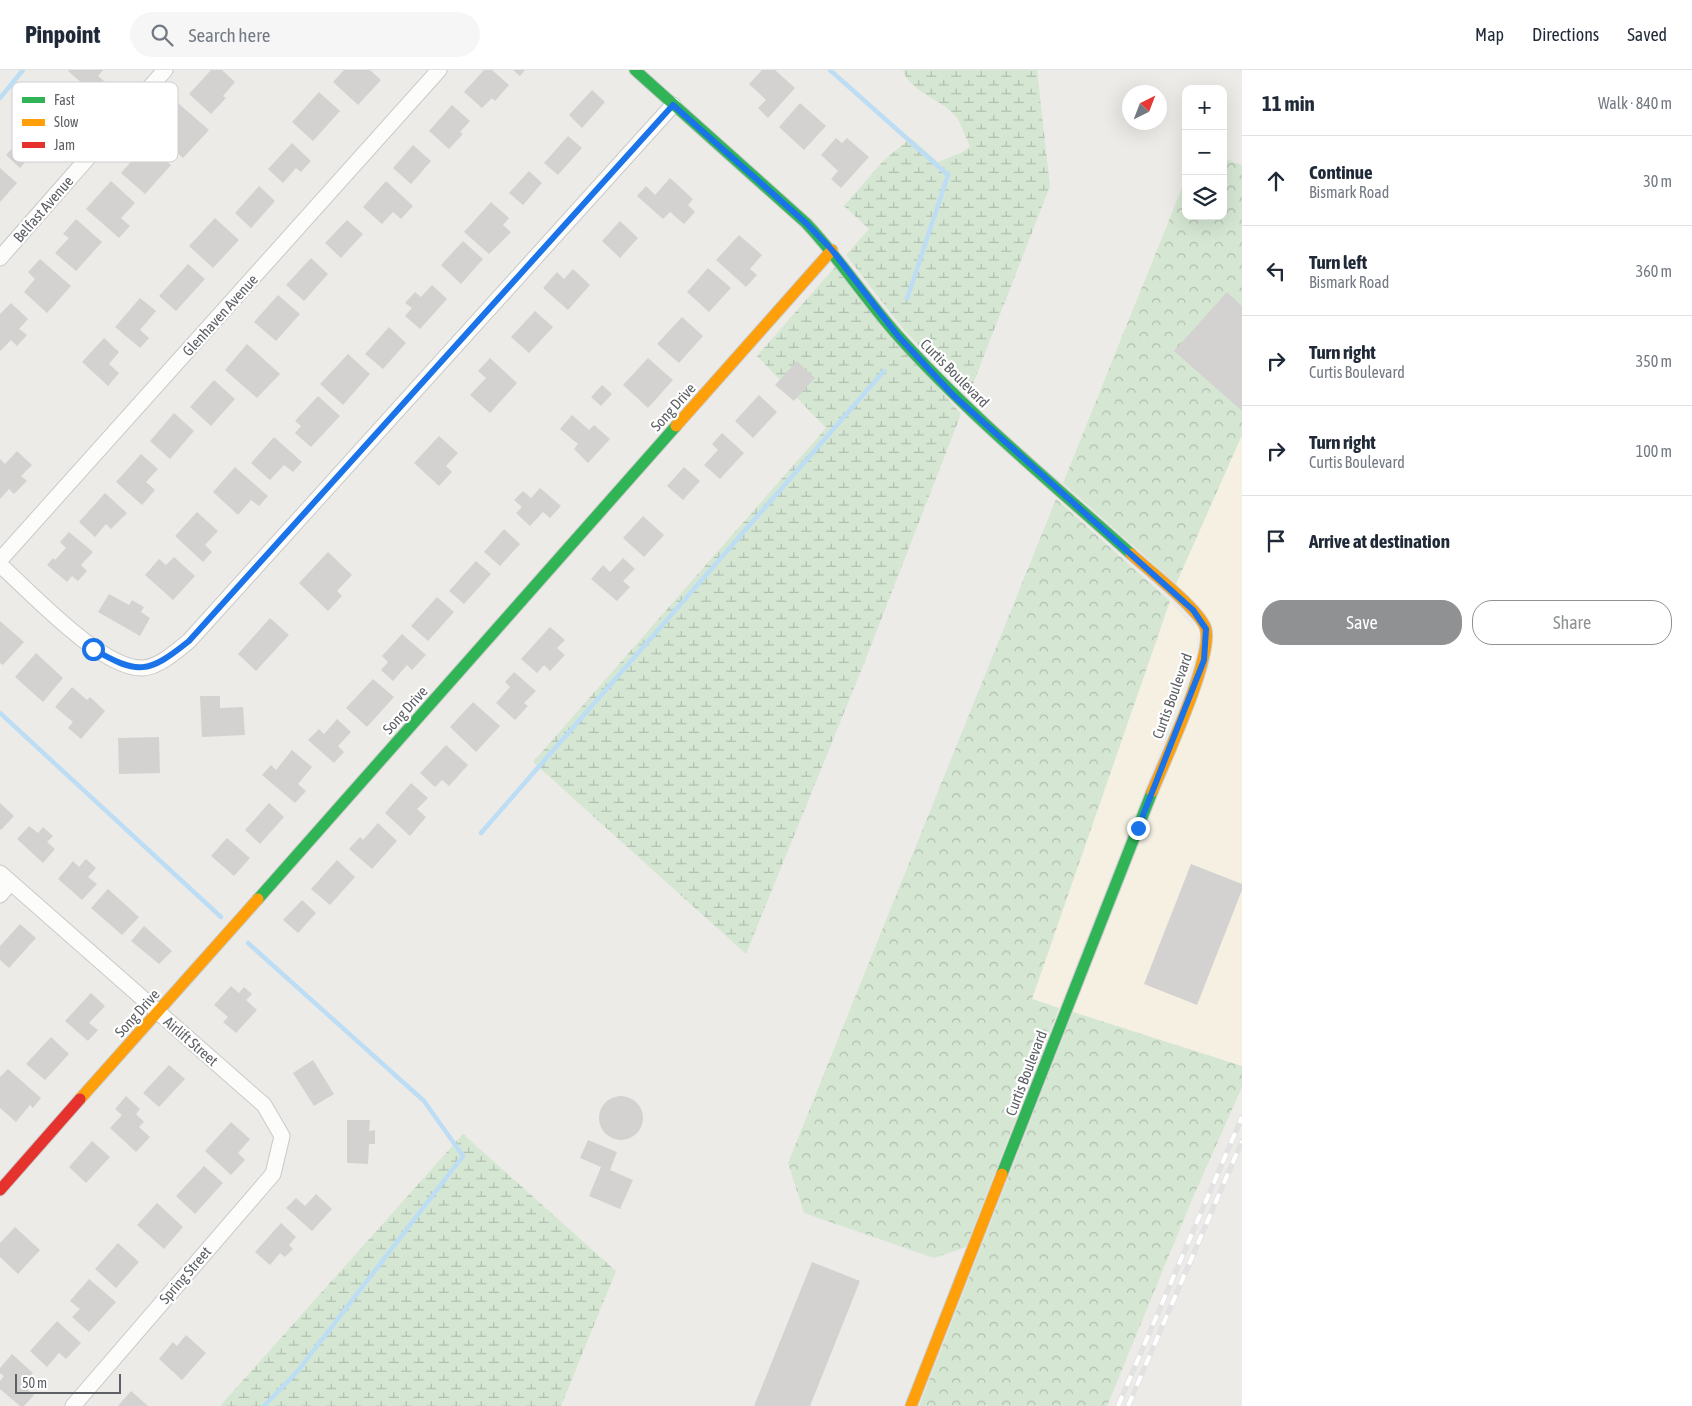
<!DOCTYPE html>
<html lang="en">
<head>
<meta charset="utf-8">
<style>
	body { margin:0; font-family:"Asap Condensed",sans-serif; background:#f6f6f7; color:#1f2937 }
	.controls { position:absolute; right:15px; top:15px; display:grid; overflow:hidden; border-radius:10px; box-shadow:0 5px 20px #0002 }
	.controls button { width:45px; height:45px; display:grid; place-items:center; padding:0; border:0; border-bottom:1px solid #e0e1e3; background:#fff; color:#1f2937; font:25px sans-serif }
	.compass { position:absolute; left:1122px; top:15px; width:45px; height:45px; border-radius:50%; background:#fff; box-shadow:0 5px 20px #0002; rotate:42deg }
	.scale { position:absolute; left:15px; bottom:12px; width:106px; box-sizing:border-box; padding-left:5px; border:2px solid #5d6065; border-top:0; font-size:14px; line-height:18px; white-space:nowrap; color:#5d6065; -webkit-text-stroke:4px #fff; paint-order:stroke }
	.stop { position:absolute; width:15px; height:15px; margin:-11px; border:4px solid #1a73e8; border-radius:50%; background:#fff }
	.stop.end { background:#1a73e8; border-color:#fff; box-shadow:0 1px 5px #0008 }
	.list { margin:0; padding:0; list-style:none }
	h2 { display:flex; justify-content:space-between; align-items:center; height:65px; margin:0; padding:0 20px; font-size:21px }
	h2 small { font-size:16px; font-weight:400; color:#747a83 }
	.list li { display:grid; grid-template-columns:32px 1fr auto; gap:15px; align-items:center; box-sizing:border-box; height:90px; padding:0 20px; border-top:1px solid #e0e1e3 }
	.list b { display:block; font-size:19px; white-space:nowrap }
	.list p { margin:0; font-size:16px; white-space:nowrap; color:#747a83 }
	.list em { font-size:16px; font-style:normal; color:#747a83 }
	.actions { display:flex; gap:10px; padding:15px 20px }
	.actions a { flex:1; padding:11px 0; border:1px solid #8f9192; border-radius:20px; text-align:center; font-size:18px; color:#8f9192 }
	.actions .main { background:#8f9192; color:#fff }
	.icon { flex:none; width:28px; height:28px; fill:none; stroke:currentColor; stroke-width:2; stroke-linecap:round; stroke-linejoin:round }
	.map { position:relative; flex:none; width:1242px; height:1336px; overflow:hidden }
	header { display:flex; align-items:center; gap:30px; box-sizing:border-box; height:70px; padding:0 25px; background:#fff; border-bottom:1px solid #e0e1e3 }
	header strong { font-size:24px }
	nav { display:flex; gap:28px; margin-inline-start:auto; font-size:18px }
	.search { width:350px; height:45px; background:#f6f6f7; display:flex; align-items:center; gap:12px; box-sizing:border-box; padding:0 18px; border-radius:28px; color:#747a83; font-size:19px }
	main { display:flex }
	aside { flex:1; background:#fff }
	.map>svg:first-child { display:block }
	.commercial { fill:#f5f0e2 }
	.forest { fill:url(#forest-crowns) }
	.wetland { fill:url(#wetland-marsh) }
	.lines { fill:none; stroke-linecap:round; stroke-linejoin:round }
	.stream { stroke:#bdddf4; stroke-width:4.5 }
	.building { fill:#d3d2d0 }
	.street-casing { stroke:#c9c9c9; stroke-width:17 }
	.fast-casing { stroke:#c8c8c8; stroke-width:13 }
	.slow-casing { stroke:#c8c8c8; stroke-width:13 }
	.jam-casing { stroke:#c8c8c8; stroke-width:13 }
	.street { stroke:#fcfcfb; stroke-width:15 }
	.fast { stroke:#30b455; stroke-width:11 }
	.slow { stroke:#ff9f0a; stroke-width:11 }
	.jam { stroke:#e5322d; stroke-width:11 }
	.rail-casing { stroke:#e3e2e2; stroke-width:5.5 }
	.rail { stroke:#fff; stroke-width:4; stroke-dasharray:11; stroke-linecap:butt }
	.route { stroke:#1a73e8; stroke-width:6 }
	.labels { text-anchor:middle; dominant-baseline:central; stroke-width:4.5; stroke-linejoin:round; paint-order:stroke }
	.street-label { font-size:15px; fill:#5d6065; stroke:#fff }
	.key { fill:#fff; stroke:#cecfd1; stroke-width:1 }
	.key-label { font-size:14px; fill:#5d6065 }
</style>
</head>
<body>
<header>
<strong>Pinpoint</strong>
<div class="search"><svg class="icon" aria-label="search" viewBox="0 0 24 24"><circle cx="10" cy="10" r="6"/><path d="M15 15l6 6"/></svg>Search here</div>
<nav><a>Map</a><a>Directions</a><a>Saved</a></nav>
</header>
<main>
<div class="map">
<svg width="1242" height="1336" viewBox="0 0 1242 1336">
	<defs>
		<pattern id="forest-crowns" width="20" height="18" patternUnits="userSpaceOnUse" patternTransform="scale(1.25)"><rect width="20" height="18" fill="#d5e7d3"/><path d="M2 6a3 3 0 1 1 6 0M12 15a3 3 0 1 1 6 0" fill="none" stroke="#b0bfaf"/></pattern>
		<pattern id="wetland-marsh" width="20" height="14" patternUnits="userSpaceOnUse" patternTransform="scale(1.25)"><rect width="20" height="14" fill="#d5e7d3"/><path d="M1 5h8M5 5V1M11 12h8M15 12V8" fill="none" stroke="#b0bfaf"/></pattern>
	</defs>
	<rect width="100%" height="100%" fill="#ecebe7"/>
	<path class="commercial" d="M1242 365V996L1073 942 1211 592 1176 514Z
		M1170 531 1198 562 1196 589 1059 938 1032 929Z"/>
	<path class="forest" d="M1223 88 1242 95V365L1176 514 1063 413 1186 108V146H1223Z
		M1056 429 1170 531 1032 929 1059 938 966 1177 934 1188 804 1143 788 1093Z
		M1073 942 1242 996V1017L1191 1132 1107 1336H919Z"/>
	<path class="wetland" d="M903 0H1037L1050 116 968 327 904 260 846 185 869 159 844 136 884 90 911 68 938 92 963 82 970 76C965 67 962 56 957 48 943 29 909 22 903 0Z
		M835 197 961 344 863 596 746 884 533 692 826 358 757 286Z
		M463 1064 616 1201 561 1336H220Z"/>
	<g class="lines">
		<path class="stream" d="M830 0 948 105 907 229
			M0 28 23 0
			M0 643 221 847
			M481 763 884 301
			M248 873 424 1031 463 1086 297 1302 264 1336"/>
	</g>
	<path class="building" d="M69 0H103L98 6 105 12 94 24 68 1Z
		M211 0H222L235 12 223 26 226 28 211 44 189 24Z
		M344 0H370L381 10 358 35 333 12Z
		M484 0H492L509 15 495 31 492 28 482 38 464 22Z
		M513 0H525L520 6Z
		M762 0H775L795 18 768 48 758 38 766 30 749 14Z
		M592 20 605 32 582 58 569 45Z
		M319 22 340 41 313 71 292 52Z
		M800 33 826 56 804 80 779 57Z
		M179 34 209 60 183 88 163 70 177 54 168 46Z
		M452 35 470 51 460 62 463 64 449 79 429 61Z
		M31 58 53 78 43 89 34 82 20 98 6 85Z
		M568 66 582 78 558 105 544 93Z
		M836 68 842 73 847 68 869 87 841 118 831 109 838 101 821 85Z
		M292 73 311 91 301 102 296 98 283 113 268 99Z
		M147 74 171 95 145 124 121 103Z
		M413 75 431 91 411 114 393 98Z
		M0 98 17 113 0 132Z
		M529 101 542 113 523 135 509 123Z
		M670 108 693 129 688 135 695 142 684 154 670 142 663 149 637 126 646 116 655 125Z
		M111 111 135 133 121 148 130 156 119 168 86 139Z
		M386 111 413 136 401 149 393 142 382 154 363 137Z
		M259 116 275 131 251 158 235 143Z
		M491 132 509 148 503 155 511 162 489 184 464 162Z
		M215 148 239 170 213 198 189 176Z
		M76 149 102 172 76 201 55 183 69 168 63 164Z
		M347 150 363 164 341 188 325 173Z
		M620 151 638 168 620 188 602 171Z
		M739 165 762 185 750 199 757 205 746 217 716 190Z
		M463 171 483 189 461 214 441 195Z
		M311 188 328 204 304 231 286 215Z
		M40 189 71 216 47 243 24 222 35 209 28 202Z
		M188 194 205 209 176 241 159 226Z
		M708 198 731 218 709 242 687 222Z
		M573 199 590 215 568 240 543 218 557 202 564 209Z
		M432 215 447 229 420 259 405 246 412 238 405 233 415 222 421 227Z
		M1227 222 1242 236V341L1174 281Z
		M278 225 300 244 276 271 254 252Z
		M140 228 156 241 140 260 149 268 140 278 115 257Z
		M11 233 28 249 19 259 27 265 17 276 11 270 0 281V244Z
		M535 241 553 257 529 283 511 267Z
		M682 247 703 266 679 293 657 274Z
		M389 257 406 273 383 299 365 284Z
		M104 268 119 282 109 294 119 303 108 316 82 292Z
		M247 274 280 304 257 328 225 300Z
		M348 284 370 304 343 335 320 314Z
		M490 288 517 313 490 343 470 325 486 308 478 301Z
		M648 288 673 310 648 338 623 315Z
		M797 291 815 308 794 331 775 315Z
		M214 310 235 329 211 356 190 337Z
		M602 315 612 324 601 336 591 327Z
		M759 325 777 342 753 368 735 351Z
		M318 326 340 346 311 377 295 363 301 356 295 351Z
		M174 343 194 361 170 389 150 371Z
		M572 345 589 360 594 355 610 369 588 393 574 379 578 374 560 359Z
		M722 363 744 383 720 409 704 395 718 380 712 374Z
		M439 366 458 383 446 396 452 402 439 416 414 393Z
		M274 367 302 392 293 402 284 395 270 410 251 393Z
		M17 381 32 395 21 406 27 411 14 424 9 419 0 429V389L5 394Z
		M141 384 158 399 146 412 155 420 142 435 116 412Z
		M235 397 268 426 259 436 251 430 238 445 213 422Z
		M684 397 700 411 683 430 667 416Z
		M540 418 561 436 550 448 543 442 530 456 516 443 522 437 514 430 523 421 531 428Z
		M105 423 127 443 111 459 106 454 95 467 79 452Z
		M197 442 218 461 205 475 212 482 203 492 175 466Z
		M643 446 664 465 644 487 623 468Z
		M504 459 520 474 500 496 484 482Z
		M69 462 93 482 81 495 87 501 78 511 72 506 67 512 47 495 53 488 55 490 66 478 60 472Z
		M328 482 352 505 337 521 342 526 328 541 299 513Z
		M174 487 195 506 173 530 145 505 159 489 166 495Z
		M623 488 635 499 623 511 630 517 617 531 591 509 603 495 610 502Z
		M476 491 491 504 464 534 449 521Z
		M109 524 129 535 132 530 144 537 141 542 150 548 140 566 98 542Z
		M437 527 454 542 428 571 411 556Z
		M270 548 289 565 256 601 238 584Z
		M0 551 24 572 3 595 0 593Z
		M550 557 565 570 557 578 565 585 550 601 544 595 537 603 521 589Z
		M402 564 426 585 412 600 407 595 393 611 381 600 388 592 382 586Z
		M36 583 63 608 43 632 15 607Z
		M514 602 536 621 524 633 528 636 515 650 496 633 510 617 505 612Z
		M373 609 394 627 367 657 346 638Z
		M72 617 87 630 90 627 105 641 81 669 68 658 73 652 55 637Z
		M200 626H220V638L243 637 245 665 202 667Z
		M473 632 500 656 476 682 450 657Z
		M337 649 351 662 338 676 344 682 334 693 308 670 319 659 324 664Z
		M159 667 160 703 119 704 118 668Z
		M446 675 468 695 449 716 442 710 435 717 420 703Z
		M292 680 312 697 298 714 306 721 295 733 262 705 271 695 276 700Z
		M411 713 428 728 417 739 426 747 410 766 385 743Z
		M0 733 14 746 1 760 0 759Z
		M269 733 284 747 260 774 245 760Z
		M378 753 397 771 372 799 349 779 360 767 363 770Z
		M29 756 38 763 43 757 53 766 47 772 55 779 43 793 17 769Z
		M227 768 250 788 234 806 211 786Z
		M86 789 96 798 88 807 97 814 82 830 58 809 73 791 79 797Z
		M337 790 355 807 330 835 311 819Z
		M1191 794 1242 814V820L1197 935 1144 914Z
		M108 819 139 847 122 865 91 838Z
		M302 830 316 843 298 863 283 850Z
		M20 854 36 868 9 898 0 890V876Z
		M144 856 172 881 159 894 131 871Z
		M231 916 239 923 244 917 252 924 246 930 257 940 236 963 223 952 228 947 214 935Z
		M91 923 105 936 89 953 98 960 88 971 65 951Z
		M51 967 69 984 45 1010 26 994Z
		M313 990 334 1024 314 1036 293 1003Z
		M169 995 185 1009 159 1037 143 1023Z
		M8 999 41 1028 33 1038 30 1035 16 1052 0 1038V1007Z
		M126 1026 140 1039 136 1044 144 1052 139 1057 150 1067 136 1082 110 1058 122 1045 115 1039Z
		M599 1048a22 22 0 1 1 44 0a22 22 0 1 1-44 0Z
		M347 1050H370L369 1061 375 1060V1074H369L368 1094 347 1093Z
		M231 1052 250 1069 238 1083 245 1090 231 1105 205 1081Z
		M588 1070 617 1082 610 1100 633 1110 620 1139 589 1126 601 1097 580 1088Z
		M92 1071 110 1087 86 1113 69 1097Z
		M204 1096 223 1113 195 1144 176 1126Z
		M316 1124 332 1139 312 1161 286 1138 296 1128 305 1136Z
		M157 1133 183 1157 164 1179 137 1155Z
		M281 1153 296 1167 289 1175 293 1179 285 1187 280 1183 270 1195 255 1182Z
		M15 1157 40 1180 18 1204 0 1187V1173Z
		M118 1173 139 1192 116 1218 95 1199Z
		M812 1192 860 1211 810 1336H754Z
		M89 1209 116 1232 89 1262 72 1247 80 1239 70 1231Z
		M57 1251 81 1273 66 1289 59 1283 47 1297 30 1281Z
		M186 1265 206 1283 182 1310 159 1289 173 1272 177 1276Z
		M12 1284 33 1303 22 1315 34 1325 24 1336H20L0 1319V1311L4 1306 0 1303V1298Z
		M131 1321 148 1336H118Z"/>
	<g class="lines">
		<g class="street-casing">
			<path id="street" d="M0 188 165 0
				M0 490 439 0
				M0 495C32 523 101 599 143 598 159 597 177 581 189 571L673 35
				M0 803 264 1035 282 1066 273 1104 73 1336
				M0 825 10 813"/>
		</g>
		<g class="fast-casing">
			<path id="fast" d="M635 0 806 153C840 189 866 230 899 267 970 346 1053 414 1131 484
				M258 829 676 356
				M1002 1104 1152 722"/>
		</g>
		<g class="slow-casing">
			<path id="slow" d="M676 356 832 180
				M1131 484C1146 498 1203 542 1206 560 1212 590 1165 690 1152 722
				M80 1029 258 829
				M911 1336 1002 1104"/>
		</g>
		<g class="jam-casing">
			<path id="jam" d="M0 1120 80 1029"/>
		</g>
		<use href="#street" class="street"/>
		<use href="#fast" class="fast"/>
		<use href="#slow" class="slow"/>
		<use href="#jam" class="jam"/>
		<g class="rail-casing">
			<path id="rail" d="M1118 1336 1242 1047
				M1128 1336 1242 1071"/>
		</g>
		<use href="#rail" class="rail"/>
	</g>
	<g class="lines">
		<path class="route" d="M93 579C138 605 148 604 189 571L673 35 806 153 832 180 898 266 954 326 1193 540 1206 559 1204 590 1138 758"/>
	</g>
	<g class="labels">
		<g class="street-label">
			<text transform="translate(43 139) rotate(-49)">Belfast Avenue</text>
			<text transform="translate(220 245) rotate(-48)">Glenhaven Avenue</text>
			<text transform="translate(955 303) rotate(45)">Curtis Boulevard</text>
			<text transform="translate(673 337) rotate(-48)">Song Drive</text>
			<text transform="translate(1172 626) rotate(-70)">Curtis Boulevard</text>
			<text transform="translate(405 640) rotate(-48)">Song Drive</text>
			<text transform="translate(137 943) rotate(-48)">Song Drive</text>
			<text transform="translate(191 971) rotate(41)">Airlift Street</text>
			<text transform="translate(1026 1003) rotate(-69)">Curtis Boulevard</text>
			<text transform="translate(185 1205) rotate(-49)">Spring Street</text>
		</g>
	</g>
	<rect x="12" y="12" width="166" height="80" rx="8" class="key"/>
	<rect x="22" y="27" width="23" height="6" fill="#30b455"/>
	<rect x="22" y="49" width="23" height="7" fill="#ff9f0a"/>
	<rect x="22" y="72" width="23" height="6" fill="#e5322d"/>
	<g class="key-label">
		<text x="54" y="35">Fast</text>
		<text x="54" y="57">Slow</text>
		<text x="54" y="80">Jam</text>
	</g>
</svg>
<div class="controls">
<button>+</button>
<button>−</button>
<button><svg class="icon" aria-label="layers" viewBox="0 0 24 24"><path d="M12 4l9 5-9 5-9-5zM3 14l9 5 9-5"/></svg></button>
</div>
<svg class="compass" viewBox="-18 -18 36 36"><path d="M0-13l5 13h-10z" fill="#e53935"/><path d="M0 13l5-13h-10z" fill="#747a83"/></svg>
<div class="scale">50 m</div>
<div class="stop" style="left:93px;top:579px"></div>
<div class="stop end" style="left:1138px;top:758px"></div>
</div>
<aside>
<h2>11 min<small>Walk · 840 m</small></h2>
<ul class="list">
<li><svg class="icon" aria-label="ahead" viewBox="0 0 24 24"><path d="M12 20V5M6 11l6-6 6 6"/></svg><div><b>Continue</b><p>Bismark Road</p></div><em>30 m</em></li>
<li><svg class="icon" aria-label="left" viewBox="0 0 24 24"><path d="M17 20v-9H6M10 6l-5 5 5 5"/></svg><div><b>Turn left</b><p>Bismark Road</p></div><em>360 m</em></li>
<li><svg class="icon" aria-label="right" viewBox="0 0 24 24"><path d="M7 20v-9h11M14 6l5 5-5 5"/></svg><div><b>Turn right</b><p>Curtis Boulevard</p></div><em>350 m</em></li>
<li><svg class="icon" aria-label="right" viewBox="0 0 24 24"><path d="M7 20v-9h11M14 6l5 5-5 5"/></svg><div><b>Turn right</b><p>Curtis Boulevard</p></div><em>100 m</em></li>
<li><svg class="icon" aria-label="arrive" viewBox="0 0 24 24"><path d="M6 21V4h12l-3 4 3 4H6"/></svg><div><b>Arrive at destination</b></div></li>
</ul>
<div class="actions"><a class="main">Save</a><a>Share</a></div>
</aside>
</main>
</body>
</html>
